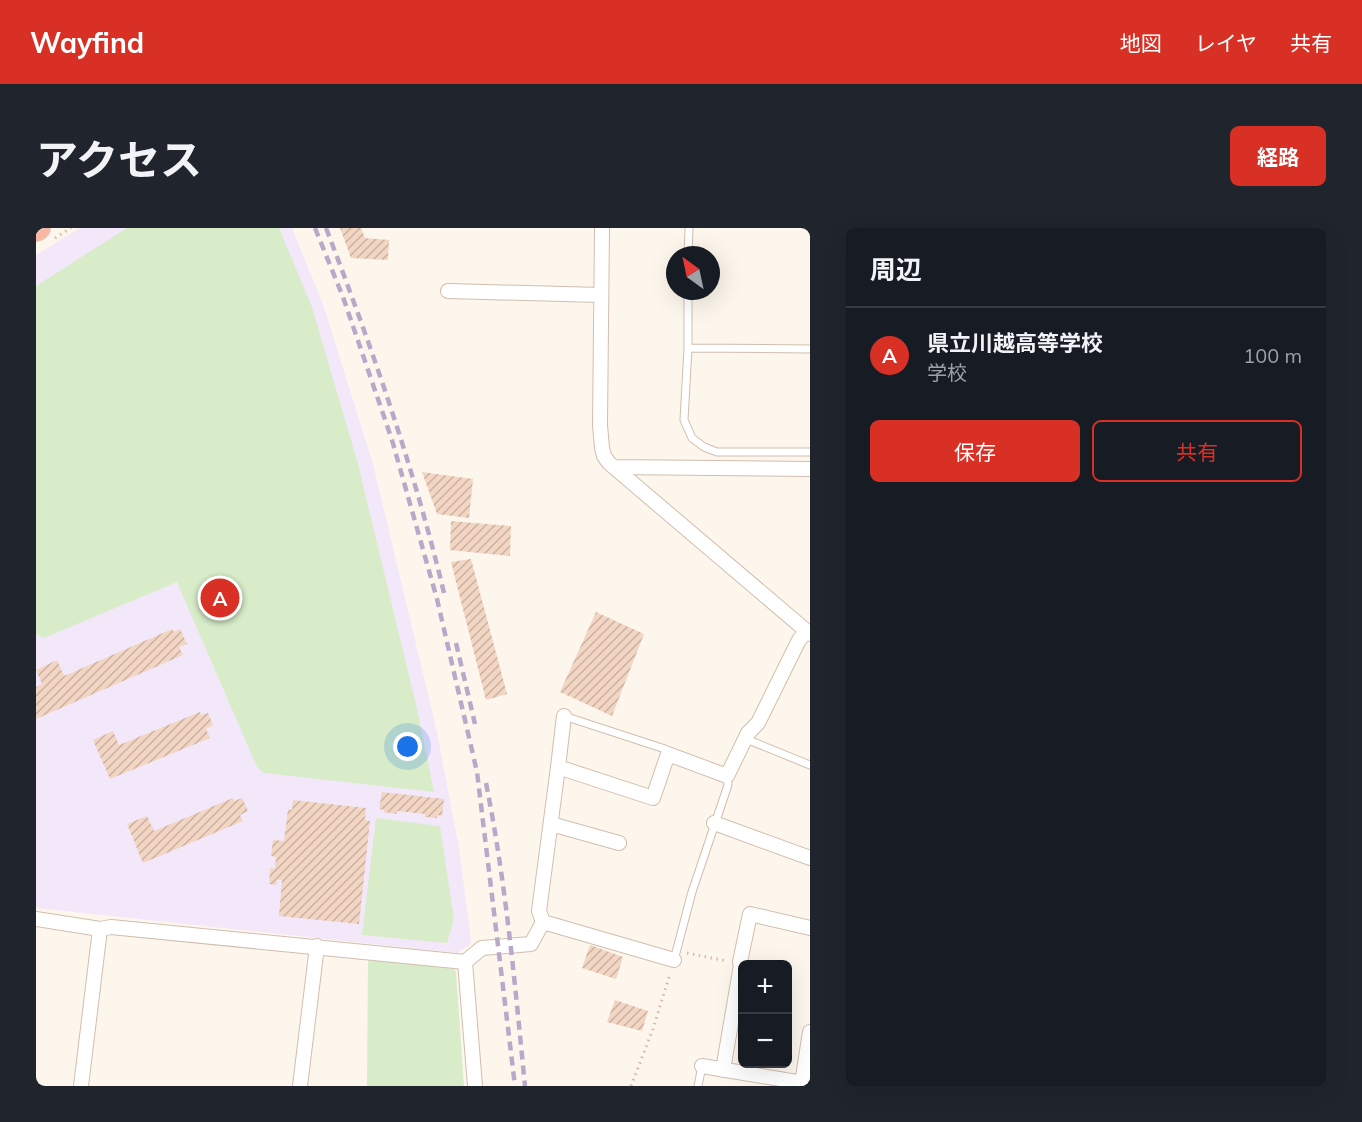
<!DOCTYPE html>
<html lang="ja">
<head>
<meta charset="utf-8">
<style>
	body { margin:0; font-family:Mulish,"Noto Sans JP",sans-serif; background:#20242c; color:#f1f3f6 }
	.controls { position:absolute; right:18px; bottom:18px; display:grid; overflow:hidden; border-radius:9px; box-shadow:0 6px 24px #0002 }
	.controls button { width:54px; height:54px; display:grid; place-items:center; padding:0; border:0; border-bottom:2px solid #363941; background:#171b24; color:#f1f3f6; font:30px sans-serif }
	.compass { position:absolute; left:630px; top:18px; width:54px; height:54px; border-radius:50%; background:#171b24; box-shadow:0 6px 24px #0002; rotate:327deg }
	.you { position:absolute; left:372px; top:519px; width:21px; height:21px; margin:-15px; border:4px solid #fff; border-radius:50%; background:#1a73e8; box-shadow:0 0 0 9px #1a73e833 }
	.badge { display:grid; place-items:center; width:39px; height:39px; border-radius:50%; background:#d93025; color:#fff; font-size:20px; font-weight:700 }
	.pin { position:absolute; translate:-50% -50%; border:3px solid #fff; box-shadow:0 2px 6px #0006 }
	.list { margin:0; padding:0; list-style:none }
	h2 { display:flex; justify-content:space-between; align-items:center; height:78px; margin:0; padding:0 24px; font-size:26px }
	h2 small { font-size:20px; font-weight:400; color:#9ea1a6 }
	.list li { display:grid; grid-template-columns:39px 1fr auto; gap:18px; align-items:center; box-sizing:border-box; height:96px; padding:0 24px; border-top:2px solid #363941 }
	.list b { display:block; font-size:22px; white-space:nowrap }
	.list p { margin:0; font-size:20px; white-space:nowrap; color:#9ea1a6 }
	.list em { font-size:20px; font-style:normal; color:#9ea1a6 }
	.actions { display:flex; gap:12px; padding:18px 24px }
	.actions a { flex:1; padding:14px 0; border:2px solid #d93025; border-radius:9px; text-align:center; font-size:21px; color:#d93025 }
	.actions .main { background:#d93025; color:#fff }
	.map { position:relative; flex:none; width:774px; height:858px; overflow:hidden; border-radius:9px }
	header { display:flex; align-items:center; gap:36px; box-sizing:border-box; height:84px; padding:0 30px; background:#d93025; color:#fff }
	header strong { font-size:28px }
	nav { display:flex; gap:33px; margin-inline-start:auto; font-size:21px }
	.intro { display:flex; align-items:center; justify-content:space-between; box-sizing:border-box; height:144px; padding:0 36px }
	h1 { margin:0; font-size:42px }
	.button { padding:15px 27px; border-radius:9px; background:#d93025; color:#fff; font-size:21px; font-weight:700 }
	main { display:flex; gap:36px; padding:0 36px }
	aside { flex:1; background:#171b24; border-radius:9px; box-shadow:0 6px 24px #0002 }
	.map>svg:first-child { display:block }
	.education { fill:#f3e8fa }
	.park { fill:#d8ecc9 }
	.building { fill:url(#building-hatch) }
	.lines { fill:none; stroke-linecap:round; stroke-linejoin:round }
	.lane-casing { stroke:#d1beb0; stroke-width:9 }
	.street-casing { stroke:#d1beb0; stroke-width:16 }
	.highway-casing { stroke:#dad1cd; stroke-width:26 }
	.path { stroke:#d9b8a5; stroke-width:3; stroke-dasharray:1.5 4.5; stroke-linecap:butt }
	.lane { stroke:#fff; stroke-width:7 }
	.street { stroke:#fff; stroke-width:14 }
	.highway { stroke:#f7b7a3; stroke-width:24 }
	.rail { stroke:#b9a8c9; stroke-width:4.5; stroke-dasharray:9 6; stroke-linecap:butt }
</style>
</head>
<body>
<header>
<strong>Wayfind</strong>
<nav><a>地図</a><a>レイヤ</a><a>共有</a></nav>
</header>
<div class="intro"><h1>アクセス</h1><a class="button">経路</a></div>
<main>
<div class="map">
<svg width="774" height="858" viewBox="0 0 774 858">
	<defs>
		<pattern id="building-hatch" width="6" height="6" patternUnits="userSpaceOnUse" patternTransform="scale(1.5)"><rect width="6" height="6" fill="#f3d5c3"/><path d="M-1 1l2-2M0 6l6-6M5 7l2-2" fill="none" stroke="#cab0a1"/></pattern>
	</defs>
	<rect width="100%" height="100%" fill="#fdf6ec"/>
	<path class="education" d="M44 0H256L287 76 337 236 401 504 423 620 434 704 435 716 421 725 0 680V27Z"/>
	<path class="park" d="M91 0H243L276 79 322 236 382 485 398 564 228 545 221 539 141 354 8 410 0 406V58Z
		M340 590 404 598 418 691 411 715 326 707Z
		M332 732 417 739 420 744 428 858H331Z"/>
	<path class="building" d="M304 0H325L329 10 353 12 352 32 315 30Z
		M386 244 437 251 433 290 401 286Z
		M415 293 475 298 474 328 414 322Z
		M435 331 471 466 450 472 415 334Z
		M560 384 608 406 576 488 524 464Z
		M136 401 138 404 144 401 151 416 143 419 147 427 0 491V459L6 456 0 442 21 432 28 448Z
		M164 484 165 487 172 485 177 497 170 501 174 510 74 551 57 512 77 503 83 517Z
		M346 564 408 571 406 588 401 587V590L389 589V586L361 583 360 586 348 584V582L343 581Z
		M197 570 198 573 206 570 207 572 212 583 204 587 207 593 107 635 91 596 111 588 118 603Z
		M257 572 330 580 329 592 334 593 323 696 243 688 246 652H241L240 657 233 656 234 640 239 641 240 629 235 628 237 612 248 613 252 581 256 582Z
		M554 717 587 729 580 751 546 740Z
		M579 772 612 783 606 803 571 794Z"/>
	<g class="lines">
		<g class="lane-casing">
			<path id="lane" d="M652 27 653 0
				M652 63V120L648 192 656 210 668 219 681 224H774
				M652 120 774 121
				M528 488 629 521 632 526
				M710 511 774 537
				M638 732 656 664 692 557 691 548
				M662 858 666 838"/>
		</g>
		<g class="street-casing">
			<path id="street" d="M566 0 564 197 566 220 568 228 573 235 774 406
				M412 63 564 67
				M579 239 774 241
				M522 539 528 488
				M678 595 774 630
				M515 596 583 615
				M0 691 64 701 75 699 429 734 439 858
				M638 732 507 694 503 683 522 539 617 570 632 526 691 548 712 505 722 495 763 412 771 403
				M429 734 446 720 495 716 507 694
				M666 838 774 856
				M687 842 705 737 704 734 714 686 774 700
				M766 855 774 804
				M45 858 64 701
				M264 858 281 718"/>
		</g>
		<g class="highway-casing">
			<path id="highway" d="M0 1 2 0"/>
		</g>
		<path class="path" d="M19 10 35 0
			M651 725 691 733
			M595 858 617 801 634 746"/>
		<use href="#lane" class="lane"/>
		<use href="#street" class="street"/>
		<use href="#highway" class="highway"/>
		<path class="rail" d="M279 0 307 69 356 212 401 371 441 544 479 858
			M290 0C336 120 378 240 408 365
			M420 415 439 496
			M450 555C470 655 479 757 489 858"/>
	</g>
</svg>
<div class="controls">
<button>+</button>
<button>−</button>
</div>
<svg class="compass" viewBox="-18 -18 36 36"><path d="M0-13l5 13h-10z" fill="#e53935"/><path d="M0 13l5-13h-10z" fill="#9ea1a6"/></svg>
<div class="you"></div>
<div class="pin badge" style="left:184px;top:370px">A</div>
</div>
<aside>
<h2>周辺<small></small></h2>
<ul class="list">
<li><span class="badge">A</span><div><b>県立川越高等学校</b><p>学校</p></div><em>100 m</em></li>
</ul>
<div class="actions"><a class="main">保存</a><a>共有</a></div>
</aside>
</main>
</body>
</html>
